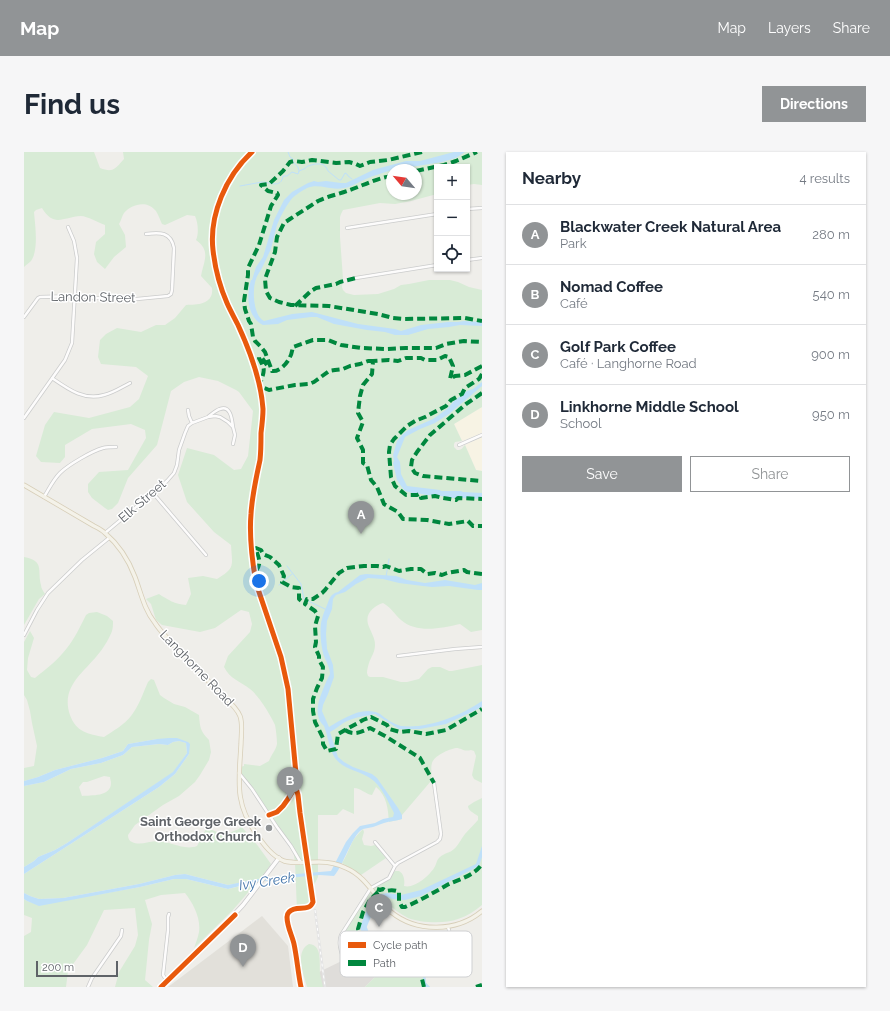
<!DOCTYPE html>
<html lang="en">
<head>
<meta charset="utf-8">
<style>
	body { margin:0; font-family:Raleway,sans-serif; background:#f6f6f7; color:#1f2937 }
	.controls { position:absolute; right:12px; top:12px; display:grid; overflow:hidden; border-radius:0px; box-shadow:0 1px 3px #0004 }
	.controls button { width:36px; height:36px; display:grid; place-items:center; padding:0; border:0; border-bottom:1px solid #e0e1e3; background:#fff; color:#1f2937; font:20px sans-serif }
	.compass { position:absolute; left:362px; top:12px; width:36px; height:36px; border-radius:50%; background:#fff; box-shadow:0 1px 3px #0004; rotate:299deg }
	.scale { position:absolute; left:12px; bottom:10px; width:82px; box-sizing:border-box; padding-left:4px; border:2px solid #5f6368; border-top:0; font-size:11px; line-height:14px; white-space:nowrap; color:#5f6368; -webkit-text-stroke:3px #fff; paint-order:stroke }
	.you { position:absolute; left:235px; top:429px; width:14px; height:14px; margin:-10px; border:3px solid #fff; border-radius:50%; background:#1a73e8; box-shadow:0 0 0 6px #1a73e833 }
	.badge { display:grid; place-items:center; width:26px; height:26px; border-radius:50%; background:#919496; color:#fff; font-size:13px; font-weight:700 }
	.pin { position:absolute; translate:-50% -33px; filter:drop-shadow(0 1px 2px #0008) }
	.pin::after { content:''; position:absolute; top:21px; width:14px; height:12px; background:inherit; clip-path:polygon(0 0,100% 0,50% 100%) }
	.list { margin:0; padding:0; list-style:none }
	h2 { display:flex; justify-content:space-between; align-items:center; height:52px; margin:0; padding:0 16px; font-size:17px }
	h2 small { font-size:13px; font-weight:400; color:#747a83 }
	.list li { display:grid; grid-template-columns:26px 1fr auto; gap:12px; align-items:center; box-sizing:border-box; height:60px; padding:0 16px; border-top:1px solid #e0e1e3 }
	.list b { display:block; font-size:15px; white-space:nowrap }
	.list p { margin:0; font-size:13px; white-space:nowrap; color:#747a83 }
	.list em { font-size:13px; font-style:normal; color:#747a83 }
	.actions { display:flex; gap:8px; padding:12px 16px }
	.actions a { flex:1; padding:9px 0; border:1px solid #919496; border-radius:0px; text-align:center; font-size:14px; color:#919496 }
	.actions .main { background:#919496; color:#fff }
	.icon { flex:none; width:22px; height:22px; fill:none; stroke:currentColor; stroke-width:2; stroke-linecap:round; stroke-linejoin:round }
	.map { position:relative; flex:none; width:458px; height:835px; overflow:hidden; border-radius:0px }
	header { display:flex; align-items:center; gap:24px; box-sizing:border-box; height:56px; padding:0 20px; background:#919496; color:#fff }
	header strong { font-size:19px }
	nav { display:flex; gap:22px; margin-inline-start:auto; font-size:14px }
	.intro { display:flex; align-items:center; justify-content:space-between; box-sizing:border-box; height:96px; padding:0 24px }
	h1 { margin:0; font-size:28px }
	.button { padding:10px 18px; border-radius:0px; background:#919496; color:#fff; font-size:14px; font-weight:700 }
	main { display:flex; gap:24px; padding:0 24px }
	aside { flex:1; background:#fff; border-radius:0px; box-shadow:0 1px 3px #0004 }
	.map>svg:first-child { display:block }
	.commercial { fill:#f7f3e4 }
	.industrial { fill:#dfddda }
	.education { fill:#e2e0da }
	.green { fill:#d8ebd6; fill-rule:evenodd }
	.water { fill:#bfe0f9 }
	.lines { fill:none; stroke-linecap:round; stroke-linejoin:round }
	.stream { stroke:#bfe0f9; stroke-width:1 }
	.river { stroke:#bfe0f9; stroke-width:5 }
	.minor-casing { stroke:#cbcccc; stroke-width:4 }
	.secondary-casing { stroke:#cacacb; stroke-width:5 }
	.primary-casing { stroke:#d7ceb8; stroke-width:5 }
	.minor { stroke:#fdfcfc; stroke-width:2.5 }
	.secondary { stroke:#fdfcfc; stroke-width:3.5 }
	.primary { stroke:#f4f2e9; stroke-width:3.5 }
	.rail-casing { stroke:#e4e4e4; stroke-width:2.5 }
	.rail { stroke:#fff; stroke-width:1; stroke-dasharray:3; stroke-linecap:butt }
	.quiet { stroke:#00873e; stroke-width:4; stroke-dasharray:8 4; stroke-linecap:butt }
	.cycleway-casing { stroke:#fff; stroke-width:8 }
	.cycleway { stroke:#e8590c; stroke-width:5 }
	.poi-dot { fill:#919496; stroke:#fff; stroke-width:1.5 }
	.labels { text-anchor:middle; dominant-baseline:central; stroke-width:3; stroke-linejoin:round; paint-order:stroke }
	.street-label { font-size:13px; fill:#5f6368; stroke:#fff }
	.poi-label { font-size:13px; font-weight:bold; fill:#5f6368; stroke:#fff; text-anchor:end }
	.water-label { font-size:14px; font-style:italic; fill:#4174aa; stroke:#fff }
	.key { fill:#fff; stroke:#cfd0d2; stroke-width:1 }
	.key-label { font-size:11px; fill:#5f6368 }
</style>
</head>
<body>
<header>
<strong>Map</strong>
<nav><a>Map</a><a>Layers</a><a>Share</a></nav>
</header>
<div class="intro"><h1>Find us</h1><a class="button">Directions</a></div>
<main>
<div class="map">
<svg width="458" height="835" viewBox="0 0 458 835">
	<rect width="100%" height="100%" fill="#efeeea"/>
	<path class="commercial" d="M458 255V281L438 289 430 272Z
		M458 285V319L452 318 441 293Z"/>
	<path class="industrial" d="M336 800 357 819 341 835H298L293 821Z"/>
	<path class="education" d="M238 764 264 794 269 835H144Z"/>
	<path class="green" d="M0 0H70L76 16C89 21 91 17 100 7L99 0H458V33L450 32 443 33V15H413V42L387 49 371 52 356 51 319 58 317 62 316 65V85L319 127 318 135 319 138 322 141 330 143 354 142 370 137 377 133 385 132 405 128H426L434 130 445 135 458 138V255L430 272 438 289 431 290 430 292V295L433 298C438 298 438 296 441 293L452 318 458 319V478L447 480 436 472C418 476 393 482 377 468 370 462 368 456 359 451 350 454 341 461 344 472 346 479 351 485 351 493 351 500 347 505 345 511 344 514 343 518 343 521L344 524 346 525H359L377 530H383L395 527 404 517 408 515H416L425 519H428L458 513V631L450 627 448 623 452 604 450 599 447 598C439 600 438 596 432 596 425 597 410 604 408 611 406 617 409 623 407 629L378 663V667L365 670C364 657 363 644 352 635L348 643C341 642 337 636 330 636V662L319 657 313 663H294V725L287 739 286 754 273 759 271 710 269 697 215 621 216 615 220 614V612L236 614 245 609C247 603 252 598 253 592 253 586 252 578 251 573 246 562 235 544 226 537 216 529 206 527 200 515L204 504 226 480 228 472 225 460 217 458 191 476 176 480 138 473 132 468 127 452 122 447 135 442C144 448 151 452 162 453L167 442 164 426 179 424 193 427C212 416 208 413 207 393L190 380 163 350 154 323 163 296 190 303 210 318 217 317 224 304 229 259 215 240 212 238 194 229 175 225 160 230 147 239 133 293 104 326 94 351 88 357 84 358 81 356 68 346 64 340V332L75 320 104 318 122 286 121 278 107 272 68 277 41 293V305L36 311 17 310 12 304 21 273 30 260 65 266 106 255 115 247 124 224 112 215 77 212 74 205 76 188 82 182 93 176 117 180 132 173H141L151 166 162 153C174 153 190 152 188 136L177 124C180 108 187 99 172 88 175 82 174 70 171 64L163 63 141 73 138 72C136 68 134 61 131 58 123 48 107 52 100 61 98 64 97 69 95 72L101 83 102 95 90 105 81 117 73 110 70 102 72 90 81 82V73C75 71 63 64 57 64 39 65 30 76 18 56L12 58 10 60C11 72 15 98 7 109 5 111 2 113 0 115ZM368 18H392V42H368Z
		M0 405C21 409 13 418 17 433 17 436 19 439 21 442L15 447 0 473Z
		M73 460 83 464 89 469C89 472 89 476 88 479 86 485 80 495 76 500 61 520 36 534 46 563 52 580 64 582 80 585 89 579 100 573 107 564 115 554 119 541 124 530L127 527 130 528 136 543 140 546 150 552 161 555 175 563C176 575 176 579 185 588L187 600 185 608 176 623 171 630 155 644 139 653 111 673 104 683C104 686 105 689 108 690 116 694 125 689 133 689 146 689 160 699 173 694L182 677H186L200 683 215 677 217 674 234 694 247 712 237 727 204 733 161 722 151 723 115 732 39 746 15 747 6 744 0 741V722L135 635 151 622 165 602 164 590 133 587 104 592 99 599 78 606 31 618 14 625 0 629V616L10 614 13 594 8 571 6 559 3 548 0 543V490L6 479 10 486 4 506 3 518 7 525 11 526C22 517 34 508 43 496 51 486 56 475 62 463L65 461Z
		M155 589 162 591 163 601 150 620 43 691 31 698 14 705 10 709 0 715V634L20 630 47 617 77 611 99 603 108 595 135 592 144 593 149 590ZM80 624 86 625C86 627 87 629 87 631 87 645 67 643 58 644L55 635 59 630H63Z
		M458 646V753C451 759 443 764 434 767 421 772 397 771 384 766 376 762 370 757 364 752L363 750 359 748 352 750 347 756 340 775 343 782 357 793 379 795 389 801 396 809 401 821 402 831 406 835H341L357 819 325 790 324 786 319 780 347 736 365 726 371 719H375C380 722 381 728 380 734 390 737 405 724 410 716 413 712 412 708 416 705 420 701 426 701 430 697 434 694 437 687 441 682 445 677 450 673 454 668V664C450 661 444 659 444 654L450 650Z
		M339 677 340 680 338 687 340 693 347 694 351 693 362 706 337 723 318 711C322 705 324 699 327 693 329 687 334 682 339 677Z
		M150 727H162L204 737 233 730 208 759 170 796C172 791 174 785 175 780 177 766 169 751 161 741L137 743 121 748 128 772 125 788 121 828 129 835H91L95 820 111 794 114 783 111 756 80 758 63 793 44 819 42 835H0V784L7 780 8 766 0 763V747L3 749 15 753 116 735Z
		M285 792C299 793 295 812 296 822 297 826 298 831 299 835H283C280 823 270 800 285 792Z"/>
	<path class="water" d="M430 0H441L432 6 418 10 368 18C360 21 350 23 342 27 334 30 328 35 320 36 307 39 295 31 283 36 278 39 269 44 266 49 261 56 256 65 253 73 251 81 249 89 247 97 244 103 241 110 238 116 236 120 233 123 232 127 228 138 229 163 240 169L268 162 288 160 334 172 371 177 377 179 397 173 424 170H434L440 169 458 170V174L436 173 425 175 404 177 384 183H371L361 180 343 178 310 172 293 165H287L263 168 254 172 239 173C223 165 222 143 227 128H228L232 115 239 105 250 68 260 48 268 40 284 31 290 29 294 30 302 29 317 31H322L349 18 356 16 382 9H396Z
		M458 230V234L425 262 411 271 396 277 381 285 373 305 376 310 377 322 383 334 416 338 417 339H437L439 340 458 341V346L449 347 440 346H427L412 343H403L392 341H388L381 339 377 334 373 328 369 311 370 309 369 303 373 289 379 282 384 278 409 267 423 257 430 249 443 239 449 237Z
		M342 422 372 424 383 428 401 431 421 428 451 433 458 431V438H454L425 434 408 435 399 434 375 431 359 427 344 426 332 432 321 440 312 443 309 447 308 457 303 469 302 482 303 497 309 513 310 525 304 542 299 553 298 559 305 575C319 567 339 553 356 562 361 566 371 573 377 574 404 577 436 564 458 549V555L422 572 396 577H375L351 562C342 564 332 565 323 569 317 572 312 577 306 580L314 605 320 610 329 615 348 622 353 626 374 656 378 663V667C372 669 366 669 360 671 356 672 353 674 349 675 346 676 342 676 339 677 328 682 320 713 310 724L296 723 263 726 227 731 204 737 162 727H150L116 735 15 754 3 749 0 747V741L6 744 15 747 39 746 115 732 151 723 161 722 204 733 228 728 261 723 307 719 322 690 329 681 336 674 351 671 359 667 369 665 370 661C363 648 358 634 346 626 334 618 320 618 311 606 305 597 304 584 300 574 287 562 297 543 302 530 303 528 305 524 306 522 306 516 302 509 300 504 297 495 295 476 298 467 299 462 301 458 303 453 306 446 306 442 314 440L336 423Z
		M145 586H153L164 590 166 592 165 602 151 622 135 635 0 722V715L10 709 14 705 31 698 43 691 149 620 163 601 162 591 155 589 149 590 144 593 135 592 108 595 99 603 77 611 47 617 20 630 0 634V629L14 625 31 618 78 606 99 599 104 592 133 587Z
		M458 694V705L455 714 397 744 381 748 369 747 363 745 355 746 348 754 344 762 340 776 341 781 357 793 379 795 389 801 396 809 401 821 402 831 406 835H401C398 826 399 815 393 808 386 799 375 798 364 797 361 797 358 797 355 796 348 792 337 783 336 775L345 753 347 748 353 743 363 741 377 743 397 738 452 712Z"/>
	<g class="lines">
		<path class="stream" d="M264 0 266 5 269 7V10L274 15 275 19
			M216 34C222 33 232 31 238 30 246 30 257 37 259 24H263L268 20 274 22 275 19 280 17 284 14 291 12H298L302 15 304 19 315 28H317L321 21 323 22 324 24 328 27
			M263 414 277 432 280 447 301 457
			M362 425 365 407
			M255 433 268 422"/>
		<path class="river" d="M347 787 344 785 340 775 349 753"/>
		<g class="minor-casing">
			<path id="minor" d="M443 57 458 56
				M323 76 413 62
				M443 108 458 106
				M332 126 413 113
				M0 165 14 146 16 145 52 144 83 147H113L144 144 147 142 148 138 150 96C147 80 136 80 122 82
				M28 226C44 237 60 249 80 243 89 241 98 235 106 231
				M164 258 165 264 168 271
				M185 264C188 262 192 258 196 257 207 253 208 268 209 275
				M0 266 41 208 48 191 53 106 50 89 44 75
				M435 293 458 283
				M129 341 182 403
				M20 345C25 337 29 328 36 321 44 313 68 299 79 296 83 295 88 295 92 295
				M81 381 129 341 143 329 150 321 153 313 155 298 161 281 164 274 168 271 184 265 191 264 196 265 204 270 209 275 211 283 209 292
				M0 483 13 458 24 441 58 408 85 386
				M374 504 431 497 458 495
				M215 621 228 637 253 675 267 694 277 711
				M351 690 371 714
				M424 775 436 814
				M319 806C317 799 314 791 317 783L347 736 365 726 371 714 374 711 413 690 416 687 417 682 410 631
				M143 829 139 823 144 778V765L145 762
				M64 835 68 826 97 784 98 778"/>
		</g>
		<g class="secondary-casing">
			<path id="secondary" d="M137 835 192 782 219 753 255 706"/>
		</g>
		<g class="primary-casing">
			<path id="primary" d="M0 333 70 374C74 376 78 378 81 381 94 392 105 409 111 425 117 441 120 457 131 471 141 486 155 498 167 510 176 520 184 529 193 538 201 546 212 554 216 564 219 572 217 584 217 592 215 629 210 651 233 683 240 693 248 704 260 709 271 712 284 710 295 710 305 710 314 712 322 716 343 725 351 746 367 760 393 781 433 780 458 759"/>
		</g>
		<use href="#minor" class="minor"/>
		<use href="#secondary" class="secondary"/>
		<use href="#primary" class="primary"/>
		<g class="rail-casing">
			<path id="rail" d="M291 758 301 835"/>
		</g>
		<use href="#rail" class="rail"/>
		<path class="quiet" d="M398 0 364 8 346 10 336 14 332 12 325 10 312 11 288 8 278 10 270 9 266 10 259 19 245 32 237 33 244 39 253 41 254 43 247 54 235 93 224 116V123L220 149 221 157 225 169 227 172 229 185 231 189 237 195 241 200 247 216 248 219C255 220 263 212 266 205 268 202 268 198 269 195L289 188H304L317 193 337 196 363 197 382 196H412L422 192 440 189 458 190
			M392 19 420 13 432 9 453 0
			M368 24C353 26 340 33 326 38 316 42 304 44 294 49L266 67 260 71 253 85 251 100 241 127 242 139 246 146 255 150 267 153 305 154 354 162 369 166 381 167 441 166 458 169
			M271 154 287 139 292 136 312 132 316 130 332 126
			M243 213 238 206 235 205V206C241 218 241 217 237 229L235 230 238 235 245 238 271 233 285 232 290 230 305 219 311 218 319 217 326 214 336 212 344 209H349
			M458 214 441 223 431 224 426 227 429 214 425 205 421 204 413 208H401L397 206H382L374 209 365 208 349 209 348 222 339 233 336 244 334 261 339 270 333 286 339 298V311L343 313 347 328 353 335 360 352 374 360 379 367 403 368 425 372 444 369 449 374H458
			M458 222 455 227 441 236 438 242 427 248 422 254 401 265 391 269 383 274 370 287 366 293 365 300 367 325 371 334 382 343H393L395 342 397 344V346L411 344 419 346 432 348 434 346 458 347
			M458 241 442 252 406 283 393 300 388 308 387 315 391 321 399 324 458 329
			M232 419C239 409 233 405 232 396L237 398 239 402 246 405 255 413 260 424 258 430 267 435 275 436V447L281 452
			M458 422 443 420 440 418 423 421 418 423 411 421 403 422 397 417H387L375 419 362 414 359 415 353 414H340L323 416 315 421 305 433 301 438 298 441 289 447H283L281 452 291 459 294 464 291 474 292 490 291 495 295 504V508L299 515 298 526 293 536 289 547V559L291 570 299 586V592L303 599 312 597 314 582 339 568 347 565 363 573 365 577 376 580 385 579 402 582 422 578 458 557
			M321 578C330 584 337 580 346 576L361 584 396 606 410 631
			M353 737 356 738 359 737 362 739C366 738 372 738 375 740V749L378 755H381C395 749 409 741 423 733 435 727 450 724 458 712
			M354 740 346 748 339 760 334 777C335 780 337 783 339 786 349 799 367 802 383 804L386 809 391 810 397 823 400 835
			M452 835 458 833"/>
		<g class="cycleway-casing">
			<path id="cycleway" d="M228 0C202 24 185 63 189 98 191 116 196 135 203 151 206 158 210 165 214 173 226 199 237 227 239 257 239 265 238 273 237 281 237 290 237 299 236 308 232 326 228 344 227 362 225 385 228 408 232 431L257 505 264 537 272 622 270 637 264 647 259 654 253 660 245 663
				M271 633 274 643 276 661 289 750C285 761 272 752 265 760 264 761 263 763 263 765 263 775 268 783 270 792 273 806 274 821 277 835
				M137 835 211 763"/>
		</g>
		<use href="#cycleway" class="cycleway"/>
	</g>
	<circle class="poi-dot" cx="245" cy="676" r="4"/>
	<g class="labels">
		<g class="street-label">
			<text transform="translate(69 145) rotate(1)">Landon Street</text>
			<text transform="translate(118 349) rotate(-41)">Elk Street</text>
			<text transform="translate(173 516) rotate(46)">Langhorne Road</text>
		</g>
		<g class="poi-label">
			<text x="237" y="669">Saint George Greek<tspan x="237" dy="15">Orthodox Church</tspan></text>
		</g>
		<g class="water-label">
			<text transform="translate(243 729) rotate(-9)">Ivy Creek</text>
		</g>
	</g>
	<rect x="316" y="779" width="132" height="46" rx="6" class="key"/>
	<rect x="324" y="790" width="18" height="6" fill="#e8590c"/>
	<rect x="324" y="808" width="18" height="6" fill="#00873e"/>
	<g class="key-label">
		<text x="349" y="797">Cycle path</text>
		<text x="349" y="815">Path</text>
	</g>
</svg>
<div class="controls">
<button>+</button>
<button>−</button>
<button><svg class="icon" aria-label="locate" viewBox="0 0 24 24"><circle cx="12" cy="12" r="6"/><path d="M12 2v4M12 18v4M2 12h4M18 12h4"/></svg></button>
</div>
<svg class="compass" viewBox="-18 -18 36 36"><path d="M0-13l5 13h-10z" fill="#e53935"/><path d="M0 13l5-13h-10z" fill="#747a83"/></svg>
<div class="scale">200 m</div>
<div class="you"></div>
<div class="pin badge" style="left:337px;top:382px">A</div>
<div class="pin badge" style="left:266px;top:648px">B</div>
<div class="pin badge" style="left:355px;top:775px">C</div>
<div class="pin badge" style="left:219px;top:815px">D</div>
</div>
<aside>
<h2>Nearby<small>4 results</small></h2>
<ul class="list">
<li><span class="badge">A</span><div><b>Blackwater Creek Natural Area</b><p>Park</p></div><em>280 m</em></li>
<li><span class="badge">B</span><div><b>Nomad Coffee</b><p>Café</p></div><em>540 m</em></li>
<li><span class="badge">C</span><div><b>Golf Park Coffee</b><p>Café · Langhorne Road</p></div><em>900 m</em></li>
<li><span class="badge">D</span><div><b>Linkhorne Middle School</b><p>School</p></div><em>950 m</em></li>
</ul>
<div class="actions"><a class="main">Save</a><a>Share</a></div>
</aside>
</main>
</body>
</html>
